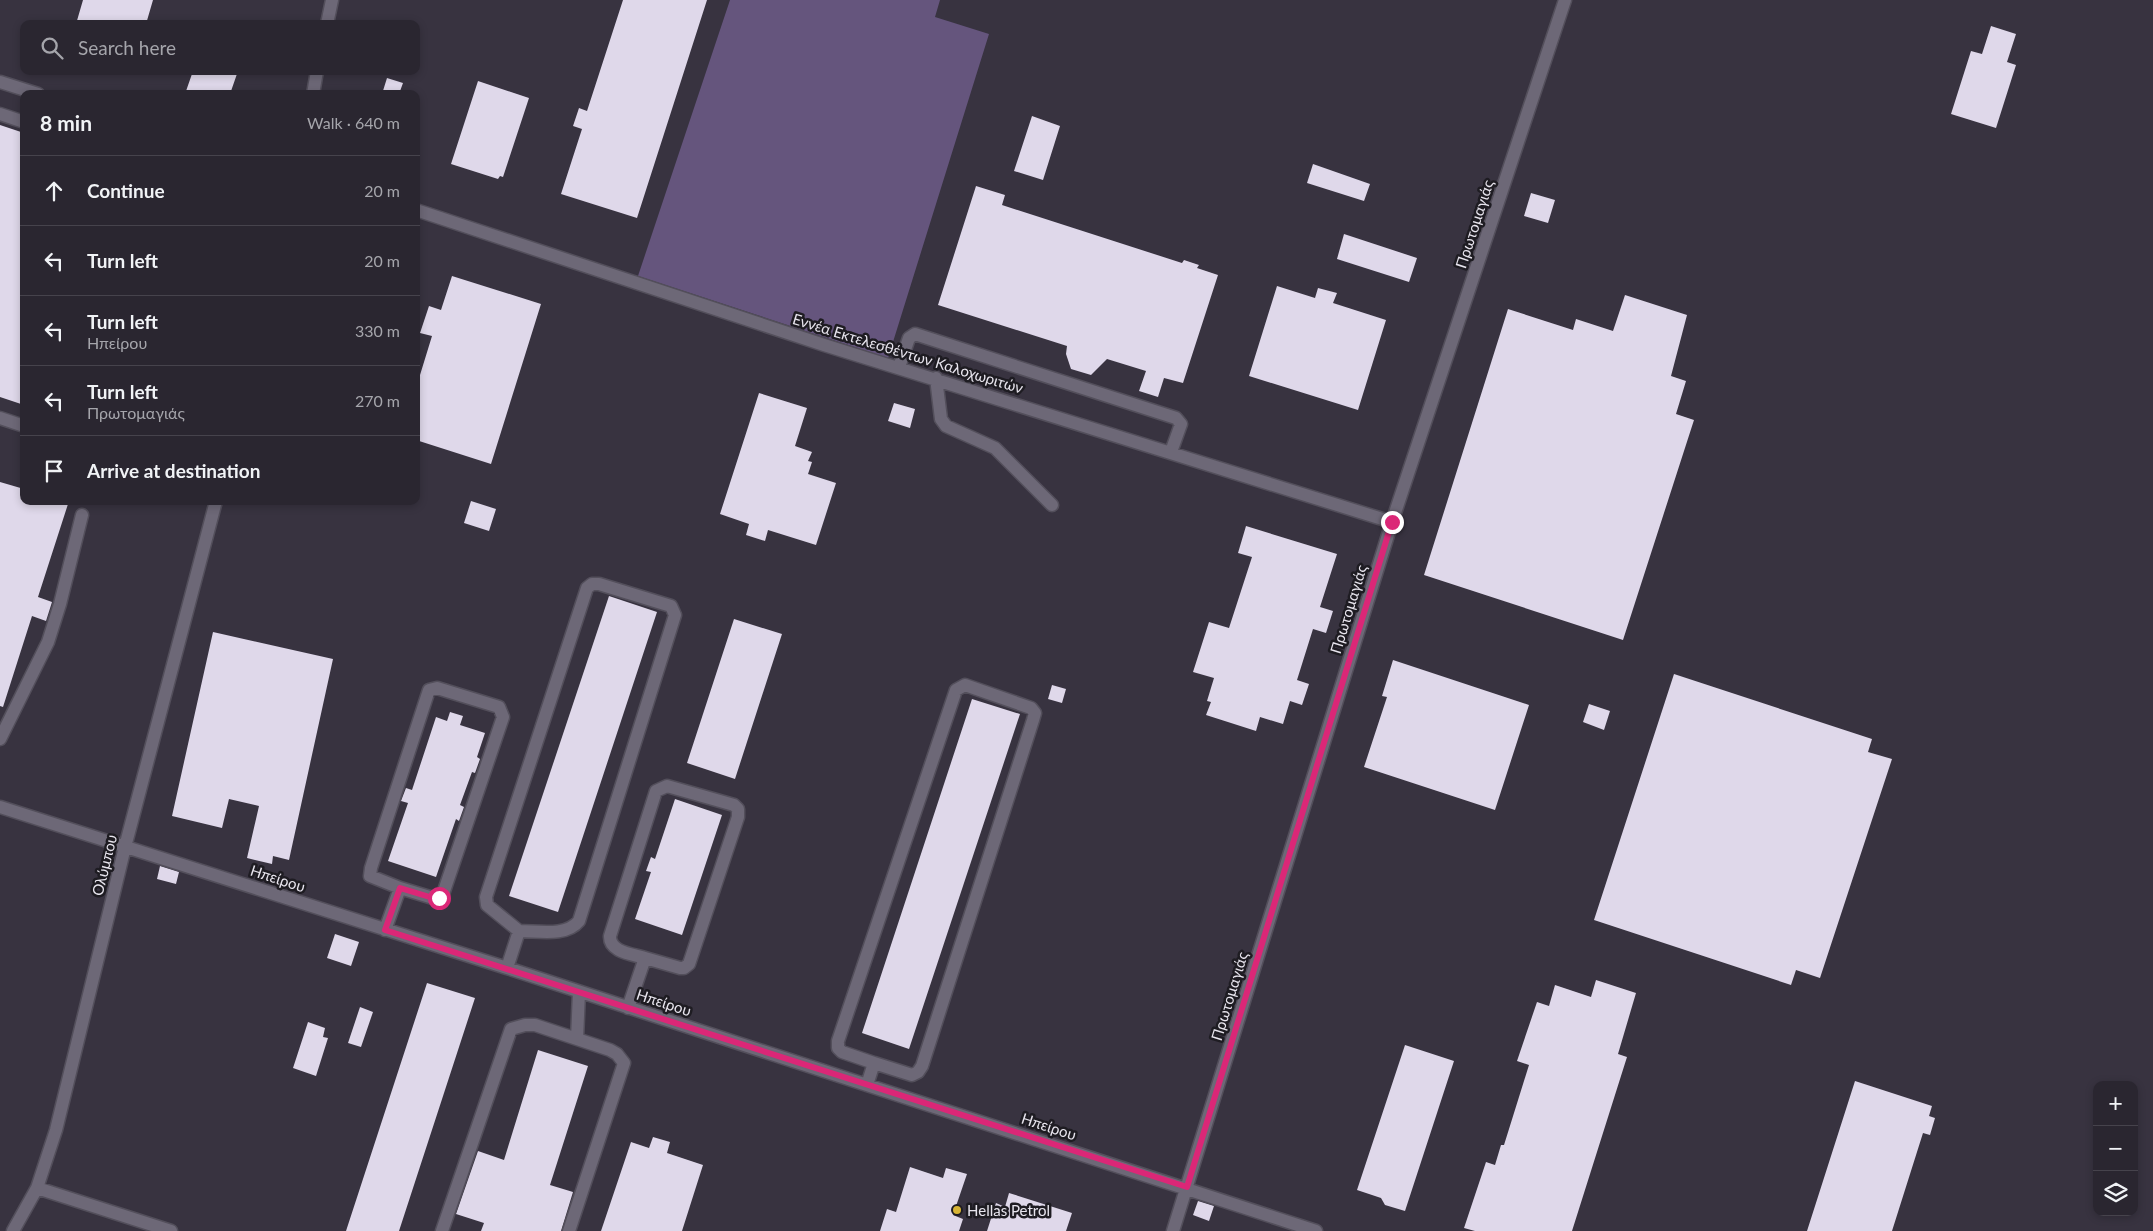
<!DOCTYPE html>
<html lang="en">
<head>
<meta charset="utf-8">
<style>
	body { margin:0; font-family:Lato,sans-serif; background:#36323c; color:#f1f3f6 }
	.controls { position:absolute; right:15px; bottom:15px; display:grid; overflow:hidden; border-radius:10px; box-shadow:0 2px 8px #0003 }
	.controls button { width:45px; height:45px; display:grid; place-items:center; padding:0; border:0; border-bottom:1px solid #46434c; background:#2a2630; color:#f1f3f6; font:25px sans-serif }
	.stop { position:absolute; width:15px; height:15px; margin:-11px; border:4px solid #db2777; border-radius:50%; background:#fff }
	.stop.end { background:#db2777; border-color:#fff; box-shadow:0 1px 5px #0008 }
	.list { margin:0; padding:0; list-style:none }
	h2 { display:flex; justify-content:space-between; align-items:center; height:65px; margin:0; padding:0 20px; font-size:21px }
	h2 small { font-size:16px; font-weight:400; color:#a5a5ab }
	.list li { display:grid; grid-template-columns:32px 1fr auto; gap:15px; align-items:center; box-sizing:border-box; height:70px; padding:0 20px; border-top:1px solid #46434c }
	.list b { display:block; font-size:19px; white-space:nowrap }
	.list p { margin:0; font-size:16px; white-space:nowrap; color:#a5a5ab }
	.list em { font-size:16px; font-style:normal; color:#a5a5ab }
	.icon { flex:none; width:28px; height:28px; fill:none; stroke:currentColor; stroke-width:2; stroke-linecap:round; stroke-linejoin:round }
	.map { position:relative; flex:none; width:2153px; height:1231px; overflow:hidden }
	.search { position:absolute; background:#2a2630; box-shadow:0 2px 8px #0003; left:20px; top:20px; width:400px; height:55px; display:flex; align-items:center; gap:12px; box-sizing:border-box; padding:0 18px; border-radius:10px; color:#a5a5ab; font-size:19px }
	.panel { position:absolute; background:#2a2630; box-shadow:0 2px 8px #0003; left:20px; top:90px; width:400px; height:415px; border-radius:10px }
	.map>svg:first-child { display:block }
	.green { fill:#65557d }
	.building { fill:#dfd8ea }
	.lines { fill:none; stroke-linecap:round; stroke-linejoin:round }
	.minor-casing { stroke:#534f5b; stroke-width:15 }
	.minor { stroke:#6d6877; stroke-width:12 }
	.route { stroke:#db2777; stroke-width:6 }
	.poi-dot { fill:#d7b434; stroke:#1e1c22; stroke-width:2 }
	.labels { text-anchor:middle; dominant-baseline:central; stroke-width:5; stroke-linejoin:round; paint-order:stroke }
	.street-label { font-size:15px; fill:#e8e5ee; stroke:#1e1c22 }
	.poi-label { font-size:15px; fill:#e8e5ee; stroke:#1e1c22; text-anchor:start }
</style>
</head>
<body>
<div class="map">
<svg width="2153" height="1231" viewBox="0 0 2153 1231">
	<rect width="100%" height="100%" fill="#383340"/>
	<path class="green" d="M730 0H940L935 17 989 34 888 358 638 276Z"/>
	<path class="building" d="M83 0H153L146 24H76Z
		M623 0H707L637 218 561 194 582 129 573 126 579 108 587 111Z
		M1991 26 2016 34 2007 62 2016 65 1996 128 1951 114 1971 51 1982 54Z
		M193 71H238L230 94H185Z
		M387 78 403 83 399 94H382Z
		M478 81 529 98 503 177 500 176 498 179 451 164Z
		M1032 116 1060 126 1043 180 1014 171Z
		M0 125 24 133V405L0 397Z
		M1313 164 1370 184 1364 201 1307 183Z
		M976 186 1005 195 1002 205 1182 263 1184 260 1199 265 1197 268 1218 275 1183 383 1164 378 1158 397 1139 391 1146 371 1107 359 1091 375 1071 369 1066 354 1067 346 938 305Z
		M1531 193 1555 200 1548 223 1524 216Z
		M1344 234 1417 258 1409 282 1337 259Z
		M452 276 541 304 491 464 416 440V388L432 336 420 333 429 306 441 310Z
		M1277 286 1315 298 1318 288 1337 293 1333 303 1386 320 1358 410 1249 376Z
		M1625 295 1687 315 1671 376 1686 381 1676 414 1694 420 1623 640 1424 575 1508 309 1573 330 1576 319 1613 331Z
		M759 393 807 408 795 446 812 452 808 461 812 462 808 474 836 483 816 545 768 530 765 541 746 535 749 524 720 514Z
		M894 403 915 409 910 428 888 421Z
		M0 482 24 489V501H60L68 504 38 597 52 602 46 621 32 616 3 707 0 706Z
		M471 501 496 509 489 531 464 523Z
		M1246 526 1337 554 1320 607 1333 611 1326 633 1313 629 1297 680 1309 684 1302 705 1290 701 1283 724 1260 717 1256 731 1206 715 1211 702 1207 701 1214 678 1193 672 1209 622 1229 628 1252 557 1238 553Z
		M609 596 657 612 558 912 509 896Z
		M734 619 782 634 735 779 687 763Z
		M213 632 333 659 289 860 273 856 272 864 247 858 259 806 229 799 222 828 172 816Z
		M1393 660 1529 705 1495 810 1364 767 1387 697 1382 696Z
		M1674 674 1872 739 1868 752 1892 759 1820 978 1796 970 1791 985 1594 920Z
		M1052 685 1066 689 1062 703 1048 699Z
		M972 699 1020 714 909 1049 862 1033Z
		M1589 704 1610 711 1604 730 1583 722Z
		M450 712 463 716 460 725 485 733 477 757 480 759 475 773 472 772 460 805 464 807 459 821 456 819 436 877 388 861 408 803 401 801 406 788 412 790 436 717 447 721Z
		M675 799 722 815 682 935 635 919 651 872 646 871 651 857 655 859Z
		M160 866 179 872 176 884 157 879Z
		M335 934 359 942 351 966 327 958Z
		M1596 980 1636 993 1618 1054 1627 1057 1572 1231H1475L1464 1228 1486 1162 1495 1165 1501 1145H1504L1529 1065 1517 1061 1537 1002 1549 1006 1555 985 1591 997Z
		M427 983 475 998 399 1231H346Z
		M360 1007 373 1012 361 1047 348 1043Z
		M308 1022 325 1028 323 1037 328 1038 316 1076 293 1068Z
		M1405 1045 1454 1061 1405 1211 1385 1205 1381 1198 1357 1190Z
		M538 1050 588 1066 550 1185 573 1192 561 1231H481L484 1223 456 1214 478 1151 504 1160Z
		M1855 1081 1932 1106 1929 1116 1935 1118 1930 1135 1923 1133 1892 1231H1807Z
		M653 1137 670 1142 667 1153 703 1165 682 1231H601L631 1142 649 1148Z
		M910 1167 943 1178 946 1168 967 1174 953 1215 963 1219 959 1231H880L887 1209 896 1212Z
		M1009 1193 1072 1213 1066 1231H987L996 1203 1005 1207Z
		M1198 1201 1214 1206 1209 1221 1193 1215Z"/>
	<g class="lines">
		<g class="minor-casing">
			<path id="minor" d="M327 24 332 0
				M0 82 38 94
				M313 94 317 71
				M0 114 24 122
				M416 210 824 345 1392 522
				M899 367 909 338 915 334 1176 418 1181 424 1171 452
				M936 378 941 419 946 426 995 448 1052 505
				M0 418 24 426
				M0 739 48 642 60 604 82 515
				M0 807 507 968 1316 1231
				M385 930 400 888 433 898H439L443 894 503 717 499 707 437 688 429 690 371 868 370 876 400 888
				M507 968 519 931C539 931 566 937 579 921L675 615 671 606 599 584H592L587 588 486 897 487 905 519 931
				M628 1008 645 958 680 968H684L689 964 738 817V809L734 805 667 786 656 791 610 936C609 952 632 954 645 958
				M577 1039 579 992
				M867 1085 874 1063 912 1075 918 1072 922 1066 1033 720 1035 713 1031 708 965 685 956 690 838 1041V1048L842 1052 874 1063
				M37 1188 171 1231
				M13 1231 37 1188 56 1130 125 847 216 501
				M442 1231 511 1029 525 1025H535L610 1050 617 1054 624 1063 569 1231
				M1173 1231 1392 522 1565 0"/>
		</g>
		<use href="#minor" class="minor"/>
	</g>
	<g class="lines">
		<path class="route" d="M439 898H433L400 888 385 930 1187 1187 1392 522"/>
	</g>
	<circle class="poi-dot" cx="957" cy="1210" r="5"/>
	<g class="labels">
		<g class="street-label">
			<text transform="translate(1474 224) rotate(-72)">Πρωτομαγιάς</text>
			<text transform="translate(908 353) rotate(17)">Εννέα Εκτελεσθέντων Καλοχωριτών</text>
			<text transform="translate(1348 609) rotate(-73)">Πρωτομαγιάς</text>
			<text transform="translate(104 865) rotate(-76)">Ολύμπου</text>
			<text transform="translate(278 878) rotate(18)">Ηπείρου</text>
			<text transform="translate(1229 996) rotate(-73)">Πρωτομαγιάς</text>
			<text transform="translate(664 1002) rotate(18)">Ηπείρου</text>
			<text transform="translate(1049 1126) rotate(18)">Ηπείρου</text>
		</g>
		<g class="poi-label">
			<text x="967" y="1210">Hellas Petrol</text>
		</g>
	</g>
</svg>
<div class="controls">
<button>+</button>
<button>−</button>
<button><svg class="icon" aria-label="layers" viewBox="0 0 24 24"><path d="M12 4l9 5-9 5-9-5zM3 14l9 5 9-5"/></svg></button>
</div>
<div class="stop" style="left:439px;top:898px"></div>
<div class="stop end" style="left:1392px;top:522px"></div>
<div class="search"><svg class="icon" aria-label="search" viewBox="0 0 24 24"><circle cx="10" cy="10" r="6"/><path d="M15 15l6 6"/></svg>Search here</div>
<section class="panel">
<h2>8 min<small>Walk · 640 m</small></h2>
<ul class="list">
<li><svg class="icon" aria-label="ahead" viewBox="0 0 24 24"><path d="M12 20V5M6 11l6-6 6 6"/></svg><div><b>Continue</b></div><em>20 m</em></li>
<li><svg class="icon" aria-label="left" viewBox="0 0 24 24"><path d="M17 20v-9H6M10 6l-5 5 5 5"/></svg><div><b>Turn left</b></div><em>20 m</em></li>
<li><svg class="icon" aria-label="left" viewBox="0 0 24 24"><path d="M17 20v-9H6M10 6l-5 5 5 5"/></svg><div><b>Turn left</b><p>Ηπείρου</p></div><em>330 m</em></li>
<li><svg class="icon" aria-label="left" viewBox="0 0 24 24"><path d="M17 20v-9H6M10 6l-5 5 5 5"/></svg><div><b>Turn left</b><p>Πρωτομαγιάς</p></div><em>270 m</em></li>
<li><svg class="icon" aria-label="arrive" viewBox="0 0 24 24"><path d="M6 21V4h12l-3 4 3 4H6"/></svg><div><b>Arrive at destination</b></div></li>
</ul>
</section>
</div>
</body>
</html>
